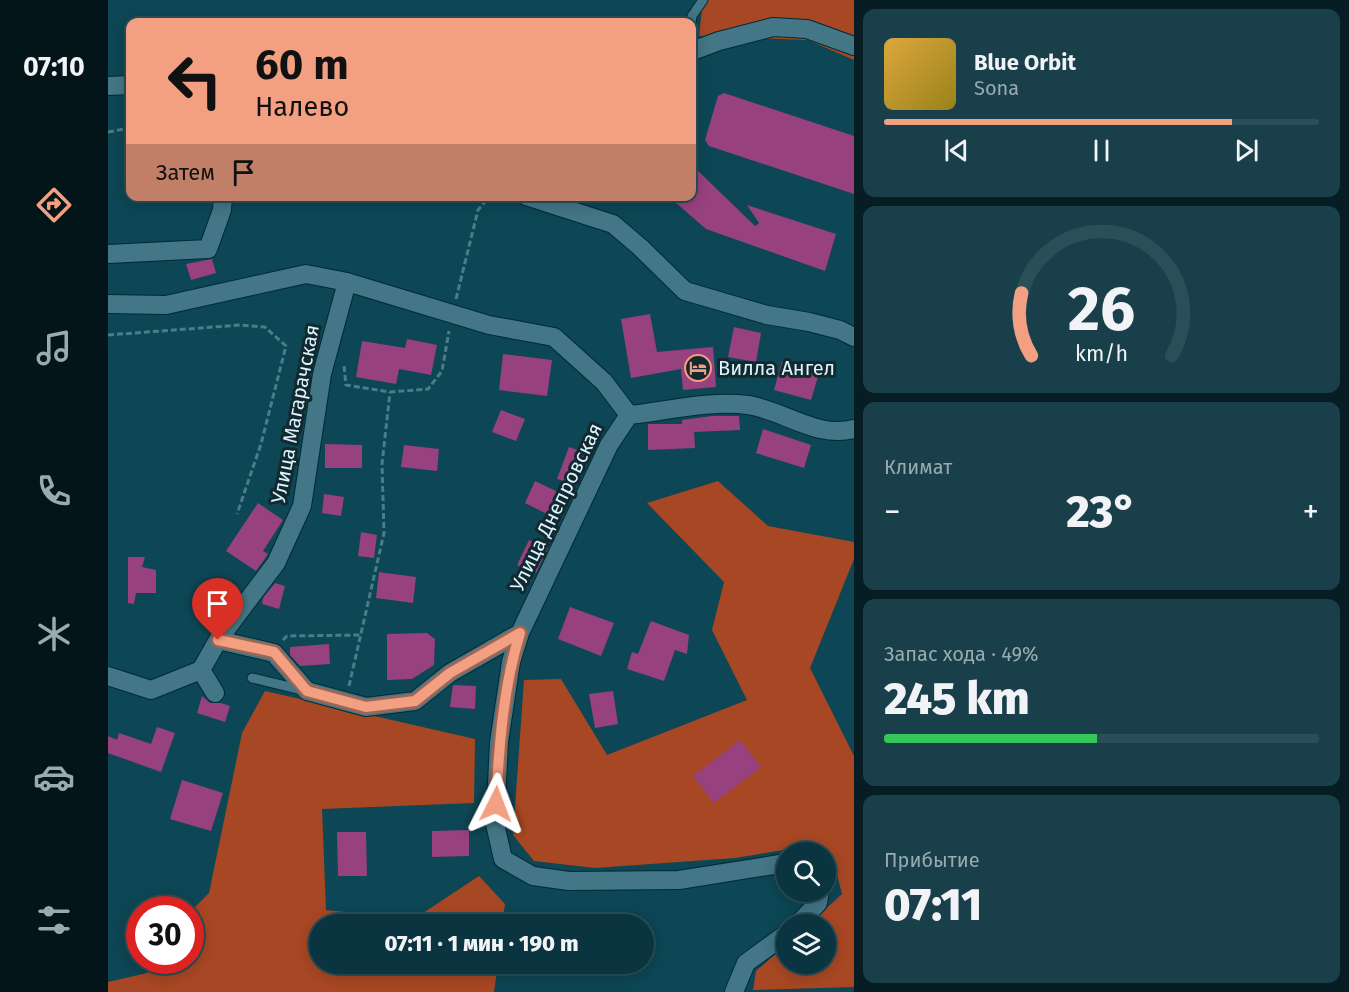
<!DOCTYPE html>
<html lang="ru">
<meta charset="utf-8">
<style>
:root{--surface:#0a343f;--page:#183f4a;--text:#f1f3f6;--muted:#99aab0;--line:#2a4f59;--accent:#f39f82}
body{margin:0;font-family:"Fira Sans",sans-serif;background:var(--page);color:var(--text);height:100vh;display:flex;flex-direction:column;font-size:22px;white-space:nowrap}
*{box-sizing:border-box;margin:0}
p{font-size:20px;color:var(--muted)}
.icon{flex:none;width:33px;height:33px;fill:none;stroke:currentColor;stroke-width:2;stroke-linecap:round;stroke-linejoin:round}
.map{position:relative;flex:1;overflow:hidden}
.details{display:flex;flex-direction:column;gap:9px;padding:9px;background:#061d23;width:495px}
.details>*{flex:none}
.top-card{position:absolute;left:18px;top:18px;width:570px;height:183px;border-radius:12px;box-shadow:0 3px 15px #0003,0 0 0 2px var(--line);background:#f39f82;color:#111;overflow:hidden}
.controls{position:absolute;left:668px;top:842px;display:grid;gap:12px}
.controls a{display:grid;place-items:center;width:60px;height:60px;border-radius:50%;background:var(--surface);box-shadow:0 3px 15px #0003,0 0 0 2px var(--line);font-size:30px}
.speed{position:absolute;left:18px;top:896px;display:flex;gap:12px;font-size:30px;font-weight:700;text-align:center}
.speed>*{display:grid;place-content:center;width:78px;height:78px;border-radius:50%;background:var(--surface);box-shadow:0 3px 15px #0003,0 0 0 2px var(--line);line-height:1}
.speed .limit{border:9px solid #d22;background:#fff;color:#111}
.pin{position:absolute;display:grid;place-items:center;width:51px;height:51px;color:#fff;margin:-62px -26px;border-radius:50% 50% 50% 0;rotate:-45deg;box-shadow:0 0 6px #0007}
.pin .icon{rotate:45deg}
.me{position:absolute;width:66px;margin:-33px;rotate:3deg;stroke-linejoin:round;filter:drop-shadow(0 0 4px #0008)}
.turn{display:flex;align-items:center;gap:21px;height:126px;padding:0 30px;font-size:27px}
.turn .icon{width:78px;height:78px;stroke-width:2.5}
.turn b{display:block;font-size:42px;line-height:51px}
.then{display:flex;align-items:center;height:57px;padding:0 30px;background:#0003;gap:12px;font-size:22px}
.big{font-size:45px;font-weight:800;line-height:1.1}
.details .tile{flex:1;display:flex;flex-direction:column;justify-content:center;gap:9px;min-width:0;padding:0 21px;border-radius:12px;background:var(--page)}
.details .dial{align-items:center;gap:0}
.dial svg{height:156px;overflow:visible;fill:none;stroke:var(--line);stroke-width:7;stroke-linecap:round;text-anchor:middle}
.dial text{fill:var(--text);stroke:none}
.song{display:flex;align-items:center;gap:18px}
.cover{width:72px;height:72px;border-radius:9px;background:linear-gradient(135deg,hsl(40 70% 55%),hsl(50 70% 35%))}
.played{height:6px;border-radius:3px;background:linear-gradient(90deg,var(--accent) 80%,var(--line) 80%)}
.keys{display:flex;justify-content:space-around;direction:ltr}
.heat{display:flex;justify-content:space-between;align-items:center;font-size:33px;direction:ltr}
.charge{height:9px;border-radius:4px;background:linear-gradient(90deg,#34c759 49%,var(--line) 0)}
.trip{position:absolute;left:201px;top:914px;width:345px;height:60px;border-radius:30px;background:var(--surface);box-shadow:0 3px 15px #0003,0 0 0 2px var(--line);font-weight:800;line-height:60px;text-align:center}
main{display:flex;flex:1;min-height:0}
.menu{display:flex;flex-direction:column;width:108px;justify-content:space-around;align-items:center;background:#041519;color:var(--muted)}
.menu .icon{width:42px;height:42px}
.menu .active{color:var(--accent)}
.menu b{font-size:27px;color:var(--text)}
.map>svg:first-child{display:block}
.green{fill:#a84723}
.building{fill:#97417f}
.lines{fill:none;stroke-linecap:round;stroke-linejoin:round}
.lane-casing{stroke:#002a35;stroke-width:11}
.street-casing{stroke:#002a35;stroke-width:20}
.secondary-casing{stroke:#002a35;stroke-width:20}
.path{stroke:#4c7c88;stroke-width:3;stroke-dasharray:6 3;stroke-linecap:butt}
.lane{stroke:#437686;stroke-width:9}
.street{stroke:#437686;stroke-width:18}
.secondary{stroke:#437686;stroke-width:18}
.route-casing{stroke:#9e6754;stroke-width:15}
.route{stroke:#f39f82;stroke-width:10}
.labels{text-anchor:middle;stroke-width:6;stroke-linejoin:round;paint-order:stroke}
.poi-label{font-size:20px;fill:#dbf5fe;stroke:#13292f;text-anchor:start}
.street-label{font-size:20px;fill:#dbf5fe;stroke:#13292f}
</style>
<main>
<nav class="menu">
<b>07:10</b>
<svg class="icon active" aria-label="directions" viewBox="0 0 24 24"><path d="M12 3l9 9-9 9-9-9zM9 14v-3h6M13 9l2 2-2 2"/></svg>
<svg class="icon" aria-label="music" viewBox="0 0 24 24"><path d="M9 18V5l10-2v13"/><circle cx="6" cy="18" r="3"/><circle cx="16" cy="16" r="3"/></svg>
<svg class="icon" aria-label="phone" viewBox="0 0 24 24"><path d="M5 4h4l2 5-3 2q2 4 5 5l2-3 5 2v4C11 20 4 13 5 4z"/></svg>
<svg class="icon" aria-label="climate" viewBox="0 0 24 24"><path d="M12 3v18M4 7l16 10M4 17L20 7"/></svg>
<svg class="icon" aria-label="car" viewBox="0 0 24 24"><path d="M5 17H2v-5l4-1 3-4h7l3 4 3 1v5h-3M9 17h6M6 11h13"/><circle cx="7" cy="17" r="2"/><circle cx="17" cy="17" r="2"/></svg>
<svg class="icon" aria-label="filters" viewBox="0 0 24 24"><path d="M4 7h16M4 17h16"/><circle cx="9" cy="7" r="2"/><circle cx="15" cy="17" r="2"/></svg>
</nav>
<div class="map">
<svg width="746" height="992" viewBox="0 0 746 992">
<rect width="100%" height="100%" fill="#0d4654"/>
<!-- green -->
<path class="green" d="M 595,0 L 746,0 L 746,60 L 700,40 L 591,36 Z
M 610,481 L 660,526 L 746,542 L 746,559 L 702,668 L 746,756 L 746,987 L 645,990 L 648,971 L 678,945 L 678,963 L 717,963 L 717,924 L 701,924 L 734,894 L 725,859 L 717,855 L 717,852 L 708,852 L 694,847 L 627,858 L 487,868 L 426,861 L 405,835 L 416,680 L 453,679 L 499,755 L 639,700 L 604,630 L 616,582 L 539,503 Z
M 157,691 L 367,739 L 366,803 L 214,809 L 218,910 L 306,919 L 371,876 L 397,904 L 394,924 L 212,924 L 212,963 L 390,963 L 386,992 L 0,992 L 0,982 L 39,973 L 48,960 L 82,960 L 83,911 L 101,893 L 134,733 Z"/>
<!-- building -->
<path class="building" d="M 616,93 L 746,136 L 746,194 L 601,146 L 597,140 L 610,96 Z
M 584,165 L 647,226 L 651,223 L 639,205 L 728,234 L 717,271 L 598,229 L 560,196 L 584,196 Z
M 104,259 L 108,273 L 83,280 L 78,264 Z
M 542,314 L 549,352 L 605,347 L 608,387 L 575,390 L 573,369 L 523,378 L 513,319 Z
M 626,327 L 653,333 L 648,362 L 620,357 Z
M 299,339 L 329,345 L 323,375 L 291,369 L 288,384 L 248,377 L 254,341 L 297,348 Z
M 395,354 L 444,360 L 439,396 L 391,390 Z
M 674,361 L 712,370 L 703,400 L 666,390 Z
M 393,410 L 417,419 L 408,441 L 384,432 Z
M 604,416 L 631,416 L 632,430 L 586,432 L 587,448 L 540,450 L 540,424 L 574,424 L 574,420 Z
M 655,429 L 703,445 L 696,468 L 648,453 Z
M 217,444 L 254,445 L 254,468 L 217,468 Z
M 296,445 L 331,449 L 329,471 L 293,467 Z
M 461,447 L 481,454 L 469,485 L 449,479 Z
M 427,481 L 450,492 L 439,514 L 417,503 Z
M 216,494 L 236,497 L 233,516 L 214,513 Z
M 150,503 L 175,520 L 155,551 L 160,554 L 158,557 L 148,571 L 118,551 Z
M 253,532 L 269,535 L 266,558 L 250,556 Z
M 421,540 L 440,548 L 428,573 L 409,565 Z
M 20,557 L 37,557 L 34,567 L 48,570 L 48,593 L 28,593 L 26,604 L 20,603 Z
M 271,572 L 308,577 L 305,603 L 268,598 Z
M 167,583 L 177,586 L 171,609 L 154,604 L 155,598 Z
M 462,607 L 506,623 L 493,656 L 450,639 Z
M 543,621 L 581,635 L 579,654 L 567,650 L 556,681 L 519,669 L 524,652 L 530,654 Z
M 319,633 L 327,639 L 326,665 L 304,679 L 279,680 L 279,634 Z
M 221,644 L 222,664 L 192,666 L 182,655 L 182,647 Z
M 345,685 L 368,686 L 367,709 L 342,707 Z
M 505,691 L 510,724 L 487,728 L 481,694 Z
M 94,696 L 102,703 L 113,703 L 122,706 L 117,722 L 89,713 Z
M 49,727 L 67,733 L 53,772 L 0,753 L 0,736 L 9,740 L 11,733 L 43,744 Z
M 632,740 L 653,767 L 606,803 L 585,776 Z
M 74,780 L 115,793 L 103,831 L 62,819 Z
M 361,830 L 361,856 L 324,857 L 324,831 Z
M 229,832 L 258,832 L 259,876 L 230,876 Z"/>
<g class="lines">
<defs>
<path id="lane" d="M 583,22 L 584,16 L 595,0
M 144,678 L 194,690"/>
<path id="street" d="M 418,196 L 505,224 L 532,247 L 577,291 L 659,315 L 701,322 L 732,330 L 746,337
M 0,254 L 100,249 L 114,210 L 115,196
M 0,304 L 58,305 L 198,274 L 239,282 L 381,325 L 446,337 L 496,382 L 521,415
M 110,640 L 168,563 L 194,506 L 214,374 L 239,282
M 0,676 L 43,690 L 93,670
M 107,693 L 93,670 L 110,640 L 166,653 L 199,691 L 258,707 L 307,701 L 342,673 L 412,633
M 678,863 L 571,880 L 461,881 L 425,876 L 395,859 L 387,824 L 391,742 L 403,662 L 412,633 L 501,445 L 521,415 C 559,411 601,400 640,405 C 675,410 709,439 746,429
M 690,924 L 710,903 L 712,891
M 626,992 L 638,963 L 678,934"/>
<path id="secondary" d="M 584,51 L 611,41 L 665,27 L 699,29 L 746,46
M 0,86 L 22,85"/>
</defs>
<!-- lane casing -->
<use href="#lane" class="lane-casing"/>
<!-- street casing -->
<use href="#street" class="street-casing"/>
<!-- secondary casing -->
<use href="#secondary" class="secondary-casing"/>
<!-- path -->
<path class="path" d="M 0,132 L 22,128
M 348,299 L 370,210 L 382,196
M 0,335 L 132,325 L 157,327 L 178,346 L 153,444 L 129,514
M 236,366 L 238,385 L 282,392 L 320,389 L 334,371 L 341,331
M 175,640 L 179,636 L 253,635
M 241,686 L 276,533 L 274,464 L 282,392"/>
<!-- lane -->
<use href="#lane" class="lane"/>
<!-- street -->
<use href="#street" class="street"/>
<!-- secondary -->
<use href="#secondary" class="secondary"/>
</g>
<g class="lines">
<defs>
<path id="route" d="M 110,640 L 166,652 L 199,691 L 258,707 L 307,701 L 342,673 L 412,633 C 395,688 391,746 388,804"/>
</defs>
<!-- route casing -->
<use href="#route" class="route-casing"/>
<!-- route -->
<use href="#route" class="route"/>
</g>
<!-- icons -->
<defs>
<symbol id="hotel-ring" viewBox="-11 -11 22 22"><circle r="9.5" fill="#13292f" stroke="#f39f82" stroke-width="1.5"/><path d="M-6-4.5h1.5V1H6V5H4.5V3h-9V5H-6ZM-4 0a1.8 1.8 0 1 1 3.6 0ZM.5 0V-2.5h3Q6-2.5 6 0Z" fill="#f39f82"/></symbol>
</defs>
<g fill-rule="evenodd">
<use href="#hotel-ring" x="575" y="353" width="30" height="30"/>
</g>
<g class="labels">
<!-- poi labels -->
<g class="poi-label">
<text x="610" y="375">Вилла Ангел</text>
</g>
<!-- street labels -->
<g class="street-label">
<text transform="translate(187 414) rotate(-79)" y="7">Улица Магарачская</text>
<text transform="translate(448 507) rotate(-64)" y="7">Улица Днепровская</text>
</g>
</g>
</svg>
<div class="controls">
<a><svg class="icon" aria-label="search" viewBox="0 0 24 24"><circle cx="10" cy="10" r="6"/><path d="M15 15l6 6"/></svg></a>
<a><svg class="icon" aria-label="layers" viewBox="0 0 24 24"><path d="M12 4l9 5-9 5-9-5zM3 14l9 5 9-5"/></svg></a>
</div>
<div class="speed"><div class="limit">30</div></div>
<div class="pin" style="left:110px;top:640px;background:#d93025"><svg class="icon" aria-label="arrive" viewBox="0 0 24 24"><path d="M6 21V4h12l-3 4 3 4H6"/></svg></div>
<svg class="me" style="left:388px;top:804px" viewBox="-20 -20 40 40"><path d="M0-17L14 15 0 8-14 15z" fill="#f39f82" stroke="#fff" stroke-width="4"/></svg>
<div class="trip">07:11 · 1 мин · 190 m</div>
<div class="top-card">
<div class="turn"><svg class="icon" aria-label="left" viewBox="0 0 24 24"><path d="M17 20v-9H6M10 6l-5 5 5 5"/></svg><div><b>60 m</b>Налево</div></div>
<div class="then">Затем<svg class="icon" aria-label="arrive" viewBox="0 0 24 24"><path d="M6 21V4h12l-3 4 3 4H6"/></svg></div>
</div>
</div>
<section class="details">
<div class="tile">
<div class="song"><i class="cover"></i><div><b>Blue Orbit</b><p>Sona</p></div></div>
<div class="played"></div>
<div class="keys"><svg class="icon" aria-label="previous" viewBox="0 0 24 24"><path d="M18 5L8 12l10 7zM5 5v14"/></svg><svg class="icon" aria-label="pause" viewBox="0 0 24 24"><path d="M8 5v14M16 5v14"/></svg><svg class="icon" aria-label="next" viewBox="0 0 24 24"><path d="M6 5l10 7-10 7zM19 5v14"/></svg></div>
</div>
<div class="tile dial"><svg viewBox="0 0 100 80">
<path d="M14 69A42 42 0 1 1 86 69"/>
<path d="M14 69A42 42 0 0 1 9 37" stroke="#f39f82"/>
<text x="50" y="56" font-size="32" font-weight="700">26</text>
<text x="50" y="72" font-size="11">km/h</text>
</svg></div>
<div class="tile"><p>Климат</p>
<div class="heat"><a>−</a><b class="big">23°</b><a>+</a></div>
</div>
<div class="tile"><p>Запас хода · 49%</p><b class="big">245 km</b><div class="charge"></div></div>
<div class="tile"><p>Прибытие</p><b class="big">07:11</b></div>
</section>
</main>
